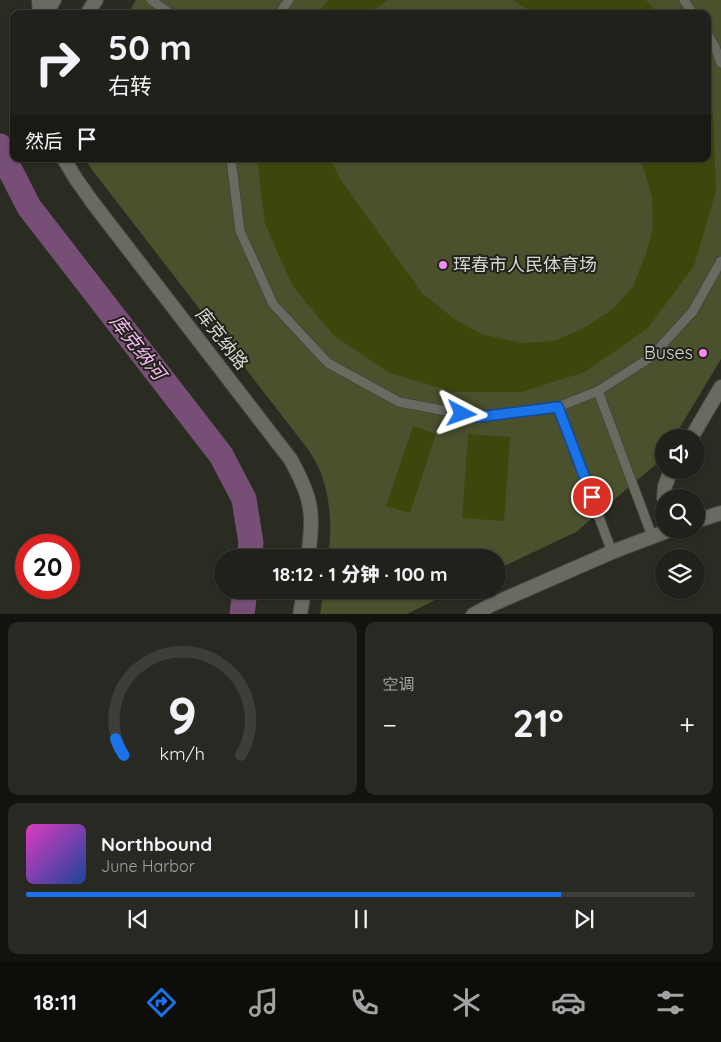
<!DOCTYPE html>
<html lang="zh">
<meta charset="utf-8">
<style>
:root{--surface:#20211a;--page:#282923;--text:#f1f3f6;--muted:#a2a3a2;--line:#3d3e39;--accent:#1a73e8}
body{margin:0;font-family:Quicksand,"Noto Sans SC",sans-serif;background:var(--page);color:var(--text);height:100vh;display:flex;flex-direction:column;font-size:19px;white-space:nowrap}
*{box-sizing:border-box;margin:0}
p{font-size:16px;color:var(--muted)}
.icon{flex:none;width:28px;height:28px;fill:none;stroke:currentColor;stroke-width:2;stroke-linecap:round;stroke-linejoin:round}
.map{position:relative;height:614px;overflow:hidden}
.drawer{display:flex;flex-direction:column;gap:8px;padding:8px;background:#12120e;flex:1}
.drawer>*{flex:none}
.top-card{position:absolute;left:10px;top:10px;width:701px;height:152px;border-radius:10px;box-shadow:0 1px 4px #0004,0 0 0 1px var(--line);background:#20211a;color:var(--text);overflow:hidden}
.controls{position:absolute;left:655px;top:429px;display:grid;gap:10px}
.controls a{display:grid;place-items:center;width:50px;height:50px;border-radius:50%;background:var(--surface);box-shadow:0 1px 4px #0004,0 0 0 1px var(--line);font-size:25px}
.speed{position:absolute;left:15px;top:534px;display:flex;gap:10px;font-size:25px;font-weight:700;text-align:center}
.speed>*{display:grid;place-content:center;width:65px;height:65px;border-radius:50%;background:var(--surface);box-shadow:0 1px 4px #0004,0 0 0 1px var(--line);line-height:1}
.speed .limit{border:8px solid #d22;background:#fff;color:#111}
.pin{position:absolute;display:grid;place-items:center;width:42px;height:42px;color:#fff;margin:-21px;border:2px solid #fff;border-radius:50%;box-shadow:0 1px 5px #0007}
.me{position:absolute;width:55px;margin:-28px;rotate:94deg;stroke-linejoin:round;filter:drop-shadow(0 0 4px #0008)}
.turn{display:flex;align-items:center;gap:18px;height:105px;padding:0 15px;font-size:22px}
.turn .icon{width:65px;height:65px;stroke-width:2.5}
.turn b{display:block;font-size:35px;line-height:42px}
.then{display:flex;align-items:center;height:48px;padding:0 15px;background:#0003;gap:10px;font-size:19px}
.big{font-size:38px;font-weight:800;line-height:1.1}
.drawer .widget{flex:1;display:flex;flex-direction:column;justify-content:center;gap:8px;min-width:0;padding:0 18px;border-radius:10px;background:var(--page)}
.drawer .dial{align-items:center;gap:0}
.dial svg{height:130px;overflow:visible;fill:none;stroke:var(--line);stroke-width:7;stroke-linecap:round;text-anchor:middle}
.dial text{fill:var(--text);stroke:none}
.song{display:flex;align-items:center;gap:15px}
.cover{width:60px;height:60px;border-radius:8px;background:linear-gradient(135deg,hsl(310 70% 55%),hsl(220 70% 35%))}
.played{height:5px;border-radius:2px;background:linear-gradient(90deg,var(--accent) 80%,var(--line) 80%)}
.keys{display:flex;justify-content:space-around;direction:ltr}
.heat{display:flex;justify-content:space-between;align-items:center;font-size:28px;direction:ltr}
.drawer .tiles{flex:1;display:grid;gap:8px;grid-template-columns:1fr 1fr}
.widget:last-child{grid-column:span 2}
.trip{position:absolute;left:214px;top:549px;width:292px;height:50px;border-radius:25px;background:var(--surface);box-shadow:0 1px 4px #0004,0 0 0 1px var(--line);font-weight:800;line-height:50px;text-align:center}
.tabs{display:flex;height:80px;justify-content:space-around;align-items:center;background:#0d0d0a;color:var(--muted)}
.tabs .icon{width:35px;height:35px}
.tabs .current{color:var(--accent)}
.tabs b{font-size:22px;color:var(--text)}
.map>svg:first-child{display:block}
.green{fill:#4b512d}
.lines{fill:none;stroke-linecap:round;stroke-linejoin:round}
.river{stroke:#774f76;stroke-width:25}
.building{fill:#3f460b}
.service-casing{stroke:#45473f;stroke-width:11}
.minor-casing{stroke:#45473f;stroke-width:16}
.tertiary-casing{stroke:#45473f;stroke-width:16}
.service{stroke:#696b60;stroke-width:9}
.minor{stroke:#696b60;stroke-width:14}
.tertiary{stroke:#696b60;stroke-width:14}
.route-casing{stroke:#114b97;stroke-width:12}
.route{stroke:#1a73e8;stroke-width:9}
.poi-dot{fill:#f389f1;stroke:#202219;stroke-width:2}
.labels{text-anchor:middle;stroke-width:4;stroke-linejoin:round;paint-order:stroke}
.poi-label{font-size:18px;fill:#d6d7d1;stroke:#202219;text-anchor:start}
.street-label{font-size:18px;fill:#d6d7d1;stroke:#202219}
.water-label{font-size:19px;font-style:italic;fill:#fbbaf8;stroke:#202219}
</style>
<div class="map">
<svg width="721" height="615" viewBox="0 0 721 615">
<rect width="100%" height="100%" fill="#2a2c22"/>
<!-- green -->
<path class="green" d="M 136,0 L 721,0 L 721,359 L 674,437 L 664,438 L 664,455 L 661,460 L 576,532 L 498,569 L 498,558 L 328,557 C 332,530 331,503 322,476 C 320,468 314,460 310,452 L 93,171 L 85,159 L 708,159 L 708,14 L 128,14 Z
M 324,590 L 455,590 L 407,614 L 320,614 Z"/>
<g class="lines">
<!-- river -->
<path class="river" d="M 0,146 L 5,160 L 29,207 L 221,455 L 244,499 L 251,543 L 249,558
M 242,615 L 245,590"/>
</g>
<!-- building -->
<path class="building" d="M 329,0 L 388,0 L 368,14 L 317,14 Z
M 513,0 L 646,0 L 658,14 L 532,14 L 527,9 Z
M 708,101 L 713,114 L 716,191 L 694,266 L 648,328 L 585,372 L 521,392 L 454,392 L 390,373 L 334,336 L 292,285 L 265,224 L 257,159 L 330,159 L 341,180 L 422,293 L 453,318 L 481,334 L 521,343 L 554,341 L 586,327 L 613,309 L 633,286 L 646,254 L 653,228 L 652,198 L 644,169 L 639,159 L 708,159 Z
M 413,426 L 436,434 L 410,513 L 386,506 Z
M 468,434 L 510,437 L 504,521 L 462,518 Z"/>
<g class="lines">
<defs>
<path id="service" d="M 151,0 L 171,14
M 684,0 L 693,14
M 279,14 L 289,0
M 708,35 L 715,47 L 721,63
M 231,159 L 240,231 L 273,304 L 328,363 L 399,402 L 478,417 L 558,407 L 598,391 L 651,357 L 693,311 L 721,261
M 598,391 L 652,536
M 558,407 L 612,552"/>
<path id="minor" d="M 39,0 L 40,14
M 64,159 L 76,179 L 93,203 L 291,460 C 298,474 306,487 309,503 C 313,519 310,541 308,558
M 691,438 L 721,387
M 664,498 L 665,486 L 671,470
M 300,615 L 304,590"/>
<path id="tertiary" d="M 45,14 L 54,0
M 87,14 L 96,0
M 696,521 L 721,513
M 473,615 L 491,605 L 612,552 L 670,530"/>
</defs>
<!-- service casing -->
<use href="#service" class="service-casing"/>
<!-- minor casing -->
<use href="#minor" class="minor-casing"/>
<!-- tertiary casing -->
<use href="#tertiary" class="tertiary-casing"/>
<!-- service -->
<use href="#service" class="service"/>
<!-- minor -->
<use href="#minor" class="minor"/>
<!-- tertiary -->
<use href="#tertiary" class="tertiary"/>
</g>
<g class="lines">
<defs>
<path id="route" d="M 462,414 L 478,417 L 558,407 L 592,497"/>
</defs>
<!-- route casing -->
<use href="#route" class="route-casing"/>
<!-- route -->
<use href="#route" class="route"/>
</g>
<!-- markers -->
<g class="poi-dot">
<circle cx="443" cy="265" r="5"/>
<circle cx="703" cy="353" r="5"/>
</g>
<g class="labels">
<!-- poi labels -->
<g class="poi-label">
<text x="453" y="271">珲春市人民体育场</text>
<text x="693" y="359" text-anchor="end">Buses</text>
</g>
<!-- street labels -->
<g class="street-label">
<text transform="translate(222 339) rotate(52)" y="6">库克纳路</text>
</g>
<!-- water labels -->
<g class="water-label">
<text transform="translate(138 347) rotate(52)" y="7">库克纳河</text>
</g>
</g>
</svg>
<div class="controls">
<a><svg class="icon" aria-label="sound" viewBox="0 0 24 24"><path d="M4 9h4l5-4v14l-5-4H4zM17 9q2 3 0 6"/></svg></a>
<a><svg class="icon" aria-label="search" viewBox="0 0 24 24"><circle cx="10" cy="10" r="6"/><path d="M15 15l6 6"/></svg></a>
<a><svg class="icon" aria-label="layers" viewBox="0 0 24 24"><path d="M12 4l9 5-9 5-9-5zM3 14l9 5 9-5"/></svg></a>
</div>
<div class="speed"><div class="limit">20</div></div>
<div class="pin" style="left:592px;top:497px;background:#d93025"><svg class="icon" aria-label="arrive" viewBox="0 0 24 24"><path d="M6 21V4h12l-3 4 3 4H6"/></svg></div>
<svg class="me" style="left:462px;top:414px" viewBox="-20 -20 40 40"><path d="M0-17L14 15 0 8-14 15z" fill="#1a73e8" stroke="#fff" stroke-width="4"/></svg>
<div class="trip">18:12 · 1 分钟 · 100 m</div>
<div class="top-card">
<div class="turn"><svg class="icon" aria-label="right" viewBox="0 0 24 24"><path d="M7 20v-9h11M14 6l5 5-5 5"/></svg><div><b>50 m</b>右转</div></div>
<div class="then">然后<svg class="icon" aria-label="arrive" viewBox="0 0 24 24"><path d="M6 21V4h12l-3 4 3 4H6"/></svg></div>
</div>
</div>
<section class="drawer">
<div class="tiles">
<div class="widget dial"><svg viewBox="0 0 100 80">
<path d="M14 69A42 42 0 1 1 86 69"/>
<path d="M14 69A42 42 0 0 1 9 59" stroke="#1a73e8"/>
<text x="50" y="56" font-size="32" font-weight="700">9</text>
<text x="50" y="72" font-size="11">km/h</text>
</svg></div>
<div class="widget"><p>空调</p>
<div class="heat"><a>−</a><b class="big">21°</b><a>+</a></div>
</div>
<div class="widget">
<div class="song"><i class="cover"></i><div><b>Northbound</b><p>June Harbor</p></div></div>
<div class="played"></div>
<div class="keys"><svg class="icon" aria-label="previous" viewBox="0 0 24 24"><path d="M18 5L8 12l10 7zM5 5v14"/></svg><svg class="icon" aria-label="pause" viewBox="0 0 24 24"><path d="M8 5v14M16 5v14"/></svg><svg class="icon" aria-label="next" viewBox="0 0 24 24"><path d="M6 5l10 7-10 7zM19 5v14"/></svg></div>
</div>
</div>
</section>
<nav class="tabs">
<b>18:11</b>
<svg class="icon current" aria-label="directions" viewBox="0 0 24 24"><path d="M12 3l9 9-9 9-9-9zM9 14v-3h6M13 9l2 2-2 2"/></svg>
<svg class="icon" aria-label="music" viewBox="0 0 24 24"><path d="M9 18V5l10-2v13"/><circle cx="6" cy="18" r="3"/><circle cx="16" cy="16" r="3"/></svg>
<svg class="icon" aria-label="phone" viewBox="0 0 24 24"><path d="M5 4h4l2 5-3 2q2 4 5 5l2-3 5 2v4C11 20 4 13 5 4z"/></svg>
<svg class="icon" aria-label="climate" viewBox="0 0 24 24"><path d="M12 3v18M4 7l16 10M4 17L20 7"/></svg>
<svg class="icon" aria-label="car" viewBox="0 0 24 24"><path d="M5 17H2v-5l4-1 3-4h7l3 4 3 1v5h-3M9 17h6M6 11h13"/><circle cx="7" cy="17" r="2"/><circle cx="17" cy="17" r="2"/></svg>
<svg class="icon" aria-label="filters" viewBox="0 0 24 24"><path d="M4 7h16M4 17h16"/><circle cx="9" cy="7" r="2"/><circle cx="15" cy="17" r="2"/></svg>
</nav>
